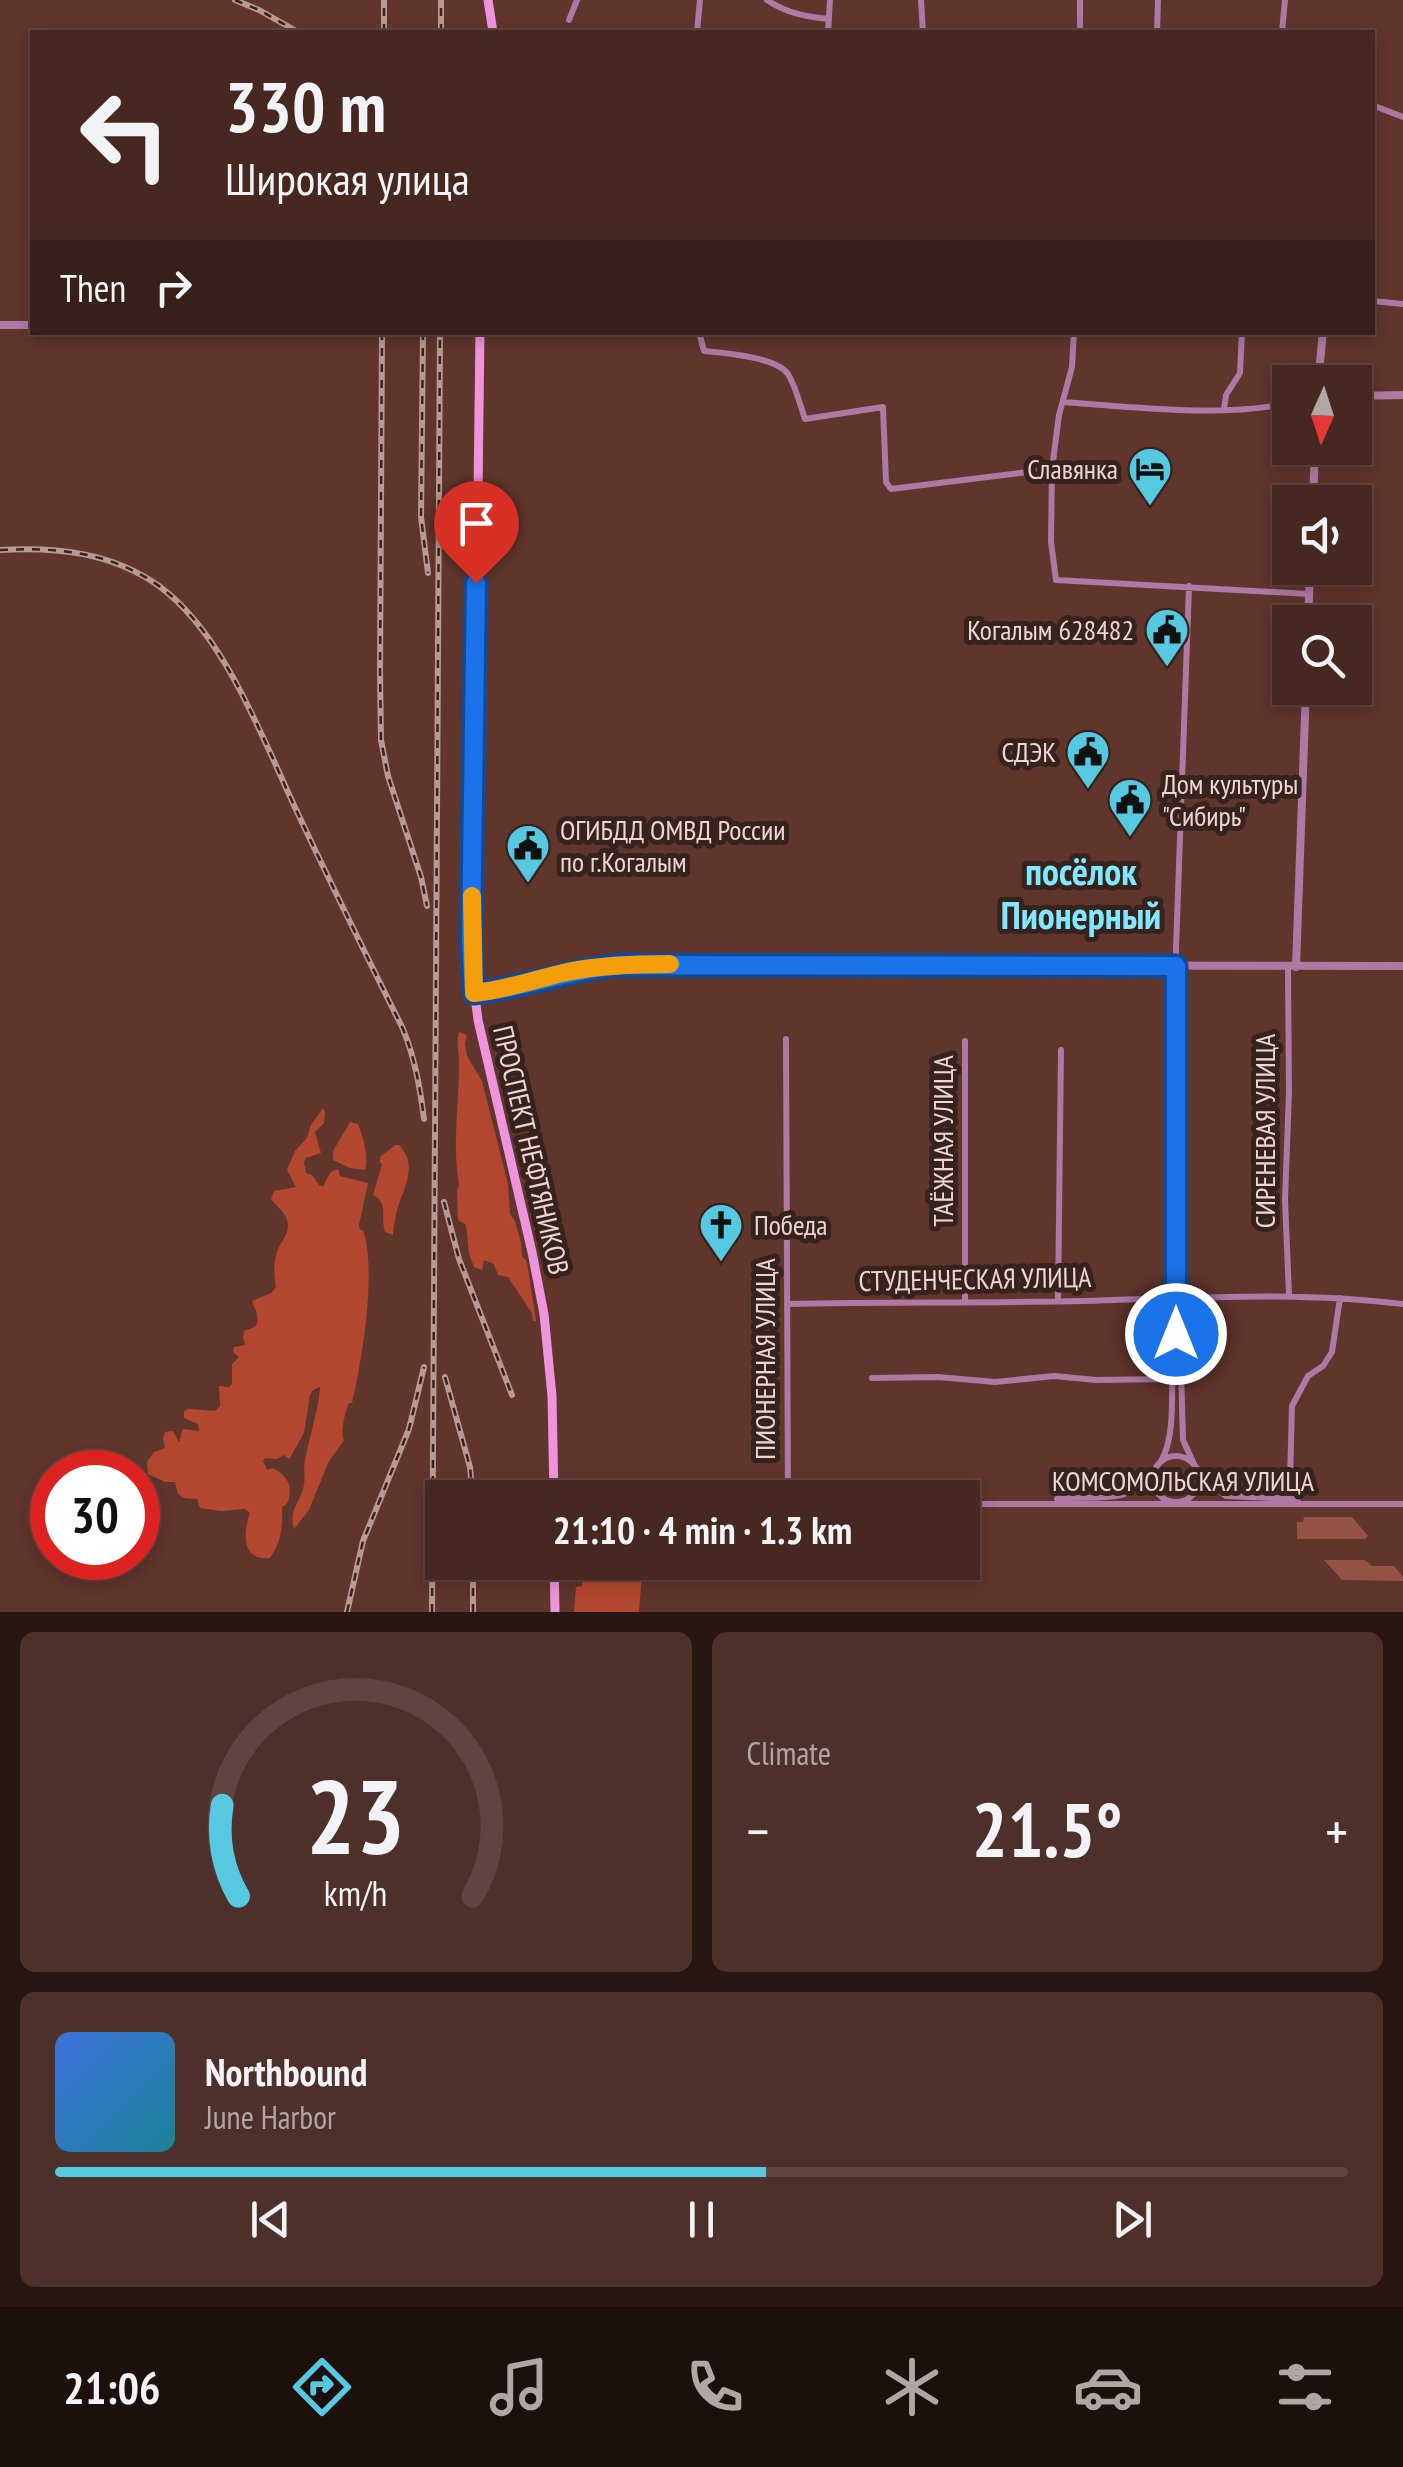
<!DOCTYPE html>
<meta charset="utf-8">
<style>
:root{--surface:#472821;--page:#4e302a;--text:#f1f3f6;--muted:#b0a6a5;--line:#5f443f;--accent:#56c9e1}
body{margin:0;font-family:"PT Sans Narrow",sans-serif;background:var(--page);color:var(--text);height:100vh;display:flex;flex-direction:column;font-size:38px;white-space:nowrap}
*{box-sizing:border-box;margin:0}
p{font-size:32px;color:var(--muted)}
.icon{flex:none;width:55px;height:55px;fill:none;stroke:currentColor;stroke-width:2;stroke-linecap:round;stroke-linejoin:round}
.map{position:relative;height:1612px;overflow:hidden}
.drawer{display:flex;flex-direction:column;gap:20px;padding:20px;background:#271612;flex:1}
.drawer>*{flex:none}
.top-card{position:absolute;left:30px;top:30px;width:1345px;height:305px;border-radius:0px;box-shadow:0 5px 15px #0003,0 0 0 2px var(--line);background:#472821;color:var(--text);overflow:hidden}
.needle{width:65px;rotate:183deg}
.tools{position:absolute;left:1272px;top:365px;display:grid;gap:20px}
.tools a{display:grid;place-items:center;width:100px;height:100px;border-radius:0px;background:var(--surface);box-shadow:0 5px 15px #0003,0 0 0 2px var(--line);font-size:50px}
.speed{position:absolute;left:30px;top:1450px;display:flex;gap:20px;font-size:50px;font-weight:700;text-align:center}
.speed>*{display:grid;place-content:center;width:130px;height:130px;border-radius:50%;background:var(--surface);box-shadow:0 5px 15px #0003,0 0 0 2px var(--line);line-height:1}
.speed .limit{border:15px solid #d22;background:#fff;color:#111}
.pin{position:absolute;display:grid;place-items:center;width:85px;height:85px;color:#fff;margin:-102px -42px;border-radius:50% 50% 50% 0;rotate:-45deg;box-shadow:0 0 10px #0007}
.pin .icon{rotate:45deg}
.me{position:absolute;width:110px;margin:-55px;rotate:0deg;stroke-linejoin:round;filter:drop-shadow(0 0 8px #0008)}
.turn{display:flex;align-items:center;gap:35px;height:210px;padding:0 30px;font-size:45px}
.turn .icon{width:130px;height:130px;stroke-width:2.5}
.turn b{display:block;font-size:70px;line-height:85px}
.then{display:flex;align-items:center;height:95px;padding:0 30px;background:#0003;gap:20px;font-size:38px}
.big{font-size:75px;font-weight:600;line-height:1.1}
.drawer .tile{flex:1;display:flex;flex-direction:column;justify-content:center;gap:15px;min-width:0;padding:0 35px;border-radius:15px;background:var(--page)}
.drawer .dial{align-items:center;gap:0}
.dial svg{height:260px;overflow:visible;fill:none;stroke:var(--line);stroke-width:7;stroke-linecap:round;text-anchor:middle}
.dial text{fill:var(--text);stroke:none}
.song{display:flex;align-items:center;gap:30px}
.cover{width:120px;height:120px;border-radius:15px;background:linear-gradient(135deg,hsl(220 70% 55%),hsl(190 70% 35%))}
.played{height:10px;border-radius:5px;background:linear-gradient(90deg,var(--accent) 55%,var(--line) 55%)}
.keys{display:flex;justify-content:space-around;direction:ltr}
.heat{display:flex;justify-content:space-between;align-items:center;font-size:55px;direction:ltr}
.drawer .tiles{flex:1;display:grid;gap:20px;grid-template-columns:1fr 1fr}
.tile:last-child{grid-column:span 2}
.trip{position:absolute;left:425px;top:1480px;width:555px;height:100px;border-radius:0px;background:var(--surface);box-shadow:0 5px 15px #0003,0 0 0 2px var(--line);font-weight:600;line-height:100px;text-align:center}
.tab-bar{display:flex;height:160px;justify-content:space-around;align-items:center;background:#1c100d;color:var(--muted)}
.tab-bar .icon{width:70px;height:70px}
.tab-bar .on{color:var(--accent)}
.tab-bar b{font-size:45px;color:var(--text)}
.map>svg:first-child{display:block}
.green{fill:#945345}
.forest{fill:#b34730}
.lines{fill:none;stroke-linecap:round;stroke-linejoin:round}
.minor{stroke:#b078a5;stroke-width:6}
.tertiary{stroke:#b078a5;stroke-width:8}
.secondary{stroke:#ed94dd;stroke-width:9}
.rail-casing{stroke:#b99992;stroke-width:6}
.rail{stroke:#36231e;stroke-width:2.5;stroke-dasharray:8;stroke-linecap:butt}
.route-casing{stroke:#114b97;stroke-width:25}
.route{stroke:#1a73e8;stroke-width:18}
.slow{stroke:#f59e0b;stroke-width:18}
.labels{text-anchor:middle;stroke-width:10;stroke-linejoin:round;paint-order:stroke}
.poi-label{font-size:28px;fill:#f0d5cf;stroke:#36231e;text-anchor:end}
.street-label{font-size:28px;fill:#f0d5cf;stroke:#36231e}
.district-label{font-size:38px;font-weight:bold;fill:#82e8fe;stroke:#36231e}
</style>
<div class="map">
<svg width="1403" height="1612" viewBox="0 0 1403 1612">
<rect width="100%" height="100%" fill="#5f352c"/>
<!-- green -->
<path class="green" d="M 1304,1517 L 1352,1517 L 1368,1536 L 1365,1539 L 1297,1539 L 1297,1522 L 1303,1522 Z
M 1324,1560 L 1365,1560 L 1372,1566 L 1394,1566 L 1403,1577 L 1403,1581 L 1342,1580 Z"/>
<!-- forest -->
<path class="forest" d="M 459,1032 L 467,1035 L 465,1044 L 467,1056 L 482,1081 L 508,1184 L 510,1214 L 515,1221 L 521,1243 L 522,1256 L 527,1262 L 536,1321 L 533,1321 L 532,1313 L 508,1277 L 498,1275 L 494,1264 L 484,1260 L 482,1270 L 474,1267 L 469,1253 L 466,1225 L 458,1220 L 457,1191 L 459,1185 C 452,1144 459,1105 459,1064 C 459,1053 456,1042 459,1032 Z
M 323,1108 L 325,1112 L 324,1123 L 315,1132 L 321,1153 L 306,1158 L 304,1162 L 306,1173 L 312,1175 L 320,1186 L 324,1186 C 327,1178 329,1170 338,1169 L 340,1176 L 368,1183 L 359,1225 L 360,1230 L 363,1230 C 377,1269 362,1362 352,1403 L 349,1403 C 345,1412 340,1432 344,1440 L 328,1463 L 309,1510 L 294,1529 C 288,1508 302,1501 304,1484 C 305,1479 304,1473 304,1468 C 307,1441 318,1415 320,1387 L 313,1390 L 310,1395 L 304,1433 L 291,1456 L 289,1459 L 284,1455 L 277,1459 L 265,1458 L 263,1461 L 267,1470 L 273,1468 C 288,1476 294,1487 287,1504 L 282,1507 C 283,1527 281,1542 270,1558 C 241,1561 243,1533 250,1513 L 245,1509 L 221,1511 L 200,1508 L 197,1499 L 184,1498 L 178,1494 L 175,1482 L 165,1482 L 148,1474 L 147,1462 L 154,1452 L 165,1448 L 163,1438 L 165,1432 L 173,1431 L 179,1442 L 183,1429 L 199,1431 L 198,1424 L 184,1418 L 184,1411 L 189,1409 L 215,1411 L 220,1406 L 219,1386 L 229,1387 L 232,1384 L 232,1364 L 239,1357 L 233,1352 L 234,1347 L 245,1345 L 243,1338 L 244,1331 L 255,1327 C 261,1317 255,1310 252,1301 L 271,1293 L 276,1287 C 274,1275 273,1264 277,1252 C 281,1240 291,1234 287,1220 C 285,1212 276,1206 271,1199 L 274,1191 L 296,1187 L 287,1170 L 295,1151 L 307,1138 L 311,1125 Z
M 350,1122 L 358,1124 C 363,1138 369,1155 365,1170 L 350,1168 L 333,1160 L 333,1151 Z
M 395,1145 L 399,1145 C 416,1162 407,1182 400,1201 C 396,1211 394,1224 393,1235 L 385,1232 C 380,1216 389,1203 373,1195 L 382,1164 L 380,1163 L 380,1157 Z
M 591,1563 L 643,1563 L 639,1612 L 574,1612 L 576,1587 L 582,1586 L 583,1571 L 592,1566 Z"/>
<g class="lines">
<!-- minor -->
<path class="minor" d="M 767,0 C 786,13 807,17 829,19
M 921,0 L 923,32
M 1080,0 L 1080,32
M 569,20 L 577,0
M 697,32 L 700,0
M 828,32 L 830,0
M 1157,32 L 1158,0
M 1282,32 L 1285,0
M 1372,105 L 1403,117
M 1372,301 L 1403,304
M 699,332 L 704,351 C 725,353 776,357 788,374 C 796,387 800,405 805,419 L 883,407 L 886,482 L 891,489 L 1052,469
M 1074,332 L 1072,367 L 1059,415 L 1052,469 L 1051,542 L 1056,580 L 1309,594
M 1063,402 C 1132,407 1223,418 1290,403
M 1224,409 L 1226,395 L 1240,373 L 1242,332
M 1189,586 L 1176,949 L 1176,1334 L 1181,1369 L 1183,1440 L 1194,1464
M 1288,967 L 1289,1092 L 1285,1200 L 1289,1295
M 786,1039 L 788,1498
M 965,1301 L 965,1041
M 1058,1301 L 1061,1050
M 787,1304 C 896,1301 1005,1304 1114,1300 C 1211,1297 1306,1292 1403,1304
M 872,1378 L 938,1377 L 995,1382 L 1054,1376 L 1096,1380 L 1171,1379
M1153 1479a23 23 0 1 1 46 0a23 23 0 1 1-46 0Z
M 1161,1461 C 1178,1433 1169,1379 1174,1346
M 1196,1467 L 1210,1485 L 1226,1496 L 1298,1499
M 1290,1479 L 1292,1406 L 1308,1376 L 1323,1366 L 1332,1352 L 1340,1298
M 1057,1499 C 1094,1494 1125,1507 1152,1475
M 962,1504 L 1403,1504"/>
<!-- tertiary -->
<path class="tertiary" d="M 0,325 L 32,325
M 1318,382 L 1323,332
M 1355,396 L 1403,395
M 1313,502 L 1315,448
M 1308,622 L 1310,568
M 1296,967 L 1306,688
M 474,993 C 525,988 572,968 624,965 L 1403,966"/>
<!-- secondary -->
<path class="secondary" d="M 488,0 L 493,32
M 480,332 L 472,973 L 478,1020 L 532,1252 L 544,1314 L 552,1396 L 554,1498
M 554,1562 L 555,1612"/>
<defs>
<path id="rail" d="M 235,0 L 259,10 L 298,32
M 384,32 L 384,0
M 441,32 L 441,0
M 382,332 L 380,672 L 381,740 L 388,776 L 421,877 L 427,906
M 423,332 L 421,517 L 428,573
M 0,550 C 57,547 111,552 159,586 C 226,635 264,743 300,818 C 333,888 368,959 403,1029 C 415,1059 420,1087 424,1119
M 444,1202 L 459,1259 L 512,1395
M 445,1377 L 470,1467 L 473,1498
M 347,1612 L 363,1541 L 409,1429 L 424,1367
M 432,1612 L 440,332
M 473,1612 L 473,1562"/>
</defs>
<!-- rail casing -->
<use href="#rail" class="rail-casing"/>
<!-- rail -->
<use href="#rail" class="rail"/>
</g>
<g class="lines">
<defs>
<path id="route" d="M 476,583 L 471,941 L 474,993 C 525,988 572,968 624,965 L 1176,966 L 1176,1334"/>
</defs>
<!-- route casing -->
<use href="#route" class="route-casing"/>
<!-- route -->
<use href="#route" class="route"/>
<!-- slow -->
<path class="slow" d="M 472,896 L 474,993 C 506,990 536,979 567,972 C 601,965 636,964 670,964"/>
</g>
<!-- icons -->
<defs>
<symbol id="hotel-pin" viewBox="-11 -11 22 30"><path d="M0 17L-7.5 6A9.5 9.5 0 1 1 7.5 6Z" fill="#56c9e1" stroke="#36231e"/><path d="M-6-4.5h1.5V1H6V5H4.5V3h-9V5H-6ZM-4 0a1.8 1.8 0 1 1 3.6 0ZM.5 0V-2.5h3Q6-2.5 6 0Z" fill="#111"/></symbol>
<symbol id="civic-pin" viewBox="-11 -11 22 30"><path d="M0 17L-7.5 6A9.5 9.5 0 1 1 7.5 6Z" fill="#56c9e1" stroke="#36231e"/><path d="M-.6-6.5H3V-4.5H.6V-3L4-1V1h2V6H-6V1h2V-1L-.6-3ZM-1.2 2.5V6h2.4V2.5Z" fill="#111"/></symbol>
<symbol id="church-pin" viewBox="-11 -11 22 30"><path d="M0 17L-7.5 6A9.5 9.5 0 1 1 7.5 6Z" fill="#56c9e1" stroke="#36231e"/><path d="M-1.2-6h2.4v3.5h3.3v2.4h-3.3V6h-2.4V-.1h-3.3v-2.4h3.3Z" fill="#111"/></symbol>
</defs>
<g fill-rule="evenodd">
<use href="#hotel-pin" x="1125" y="444" width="50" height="68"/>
<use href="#civic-pin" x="1142" y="605" width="50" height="68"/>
<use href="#civic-pin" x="1063" y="727" width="50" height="68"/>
<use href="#civic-pin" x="1105" y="775" width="50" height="68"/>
<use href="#civic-pin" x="503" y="821" width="50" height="68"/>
<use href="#church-pin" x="696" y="1200" width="50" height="68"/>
</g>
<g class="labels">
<!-- poi labels -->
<g class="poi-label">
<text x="1118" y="479">Славянка</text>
<text x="1134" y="640">Когалым 628482</text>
<text x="1056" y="762">СДЭК</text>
<text x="1162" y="794" text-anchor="start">Дом культуры<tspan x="1162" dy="32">"Сибирь"</tspan></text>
<text x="560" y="840" text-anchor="start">ОГИБДД ОМВД России<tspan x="560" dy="32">по г.Когалым</tspan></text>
<text x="754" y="1235" text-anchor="start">Победа</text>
</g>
<!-- street labels -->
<g class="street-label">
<text transform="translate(1265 1131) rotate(-90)" y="10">СИРЕНЕВАЯ УЛИЦА</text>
<text transform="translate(943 1141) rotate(-90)" y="10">ТАЁЖНАЯ УЛИЦА</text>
<text transform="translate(531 1150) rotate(77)" y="10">ПРОСПЕКТ НЕФТЯНИКОВ</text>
<text transform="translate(975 1279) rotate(-1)" y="10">СТУДЕНЧЕСКАЯ УЛИЦА</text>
<text transform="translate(765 1359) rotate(-90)" y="10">ПИОНЕРНАЯ УЛИЦА</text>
<text x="1183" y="1491">КОМСОМОЛЬСКАЯ УЛИЦА</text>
</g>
<!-- district labels -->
<g class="district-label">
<text x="1081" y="885">посёлок<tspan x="1081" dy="44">Пионерный</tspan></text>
</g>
</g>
</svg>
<div class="tools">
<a><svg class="needle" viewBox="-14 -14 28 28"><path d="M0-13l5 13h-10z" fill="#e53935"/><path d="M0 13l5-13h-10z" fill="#b0a6a5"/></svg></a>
<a><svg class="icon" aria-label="sound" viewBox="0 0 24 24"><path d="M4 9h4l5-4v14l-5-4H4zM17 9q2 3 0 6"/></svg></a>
<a><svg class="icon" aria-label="search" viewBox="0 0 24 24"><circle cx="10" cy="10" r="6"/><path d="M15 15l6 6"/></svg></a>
</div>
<div class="speed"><div class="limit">30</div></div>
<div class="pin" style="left:476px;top:583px;background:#d93025"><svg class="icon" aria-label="arrive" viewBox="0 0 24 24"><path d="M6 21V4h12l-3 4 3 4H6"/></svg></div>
<svg class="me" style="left:1176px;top:1334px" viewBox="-20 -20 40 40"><circle r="17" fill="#1a73e8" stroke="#fff" stroke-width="3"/><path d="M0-11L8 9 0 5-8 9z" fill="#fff"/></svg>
<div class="trip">21:10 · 4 min · 1.3 km</div>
<div class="top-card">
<div class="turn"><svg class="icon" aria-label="left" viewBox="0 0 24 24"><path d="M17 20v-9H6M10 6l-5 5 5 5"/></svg><div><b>330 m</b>Широкая улица</div></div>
<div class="then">Then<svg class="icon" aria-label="right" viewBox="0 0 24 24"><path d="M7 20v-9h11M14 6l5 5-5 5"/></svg></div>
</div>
</div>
<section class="drawer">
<div class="tiles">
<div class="tile dial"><svg viewBox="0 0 100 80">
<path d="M14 69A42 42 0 1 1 86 69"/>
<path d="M14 69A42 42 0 0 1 9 41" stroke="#56c9e1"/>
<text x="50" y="56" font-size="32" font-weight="700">23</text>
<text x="50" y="72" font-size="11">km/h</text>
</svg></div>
<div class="tile"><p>Climate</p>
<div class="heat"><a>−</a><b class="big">21.5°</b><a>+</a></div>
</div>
<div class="tile">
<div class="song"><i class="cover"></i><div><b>Northbound</b><p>June Harbor</p></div></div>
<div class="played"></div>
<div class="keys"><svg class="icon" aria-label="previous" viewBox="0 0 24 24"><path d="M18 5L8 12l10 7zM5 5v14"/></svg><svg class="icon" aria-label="pause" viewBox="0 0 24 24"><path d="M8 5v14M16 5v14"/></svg><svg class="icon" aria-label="next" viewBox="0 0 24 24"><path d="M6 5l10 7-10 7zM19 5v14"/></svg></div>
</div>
</div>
</section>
<nav class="tab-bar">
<b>21:06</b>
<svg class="icon on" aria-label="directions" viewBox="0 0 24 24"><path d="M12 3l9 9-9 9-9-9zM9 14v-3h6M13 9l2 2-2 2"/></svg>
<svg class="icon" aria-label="music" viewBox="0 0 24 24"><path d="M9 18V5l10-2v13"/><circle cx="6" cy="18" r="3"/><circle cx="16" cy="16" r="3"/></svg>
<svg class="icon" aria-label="phone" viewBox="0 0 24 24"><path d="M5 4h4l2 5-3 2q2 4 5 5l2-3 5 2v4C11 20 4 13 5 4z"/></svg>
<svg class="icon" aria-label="climate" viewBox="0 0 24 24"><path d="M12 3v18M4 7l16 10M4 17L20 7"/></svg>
<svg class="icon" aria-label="car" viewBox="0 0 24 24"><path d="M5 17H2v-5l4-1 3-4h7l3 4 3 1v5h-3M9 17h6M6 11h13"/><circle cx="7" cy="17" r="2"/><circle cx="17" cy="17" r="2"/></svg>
<svg class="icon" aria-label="filters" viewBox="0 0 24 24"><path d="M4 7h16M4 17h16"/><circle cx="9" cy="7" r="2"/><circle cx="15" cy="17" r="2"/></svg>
</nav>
